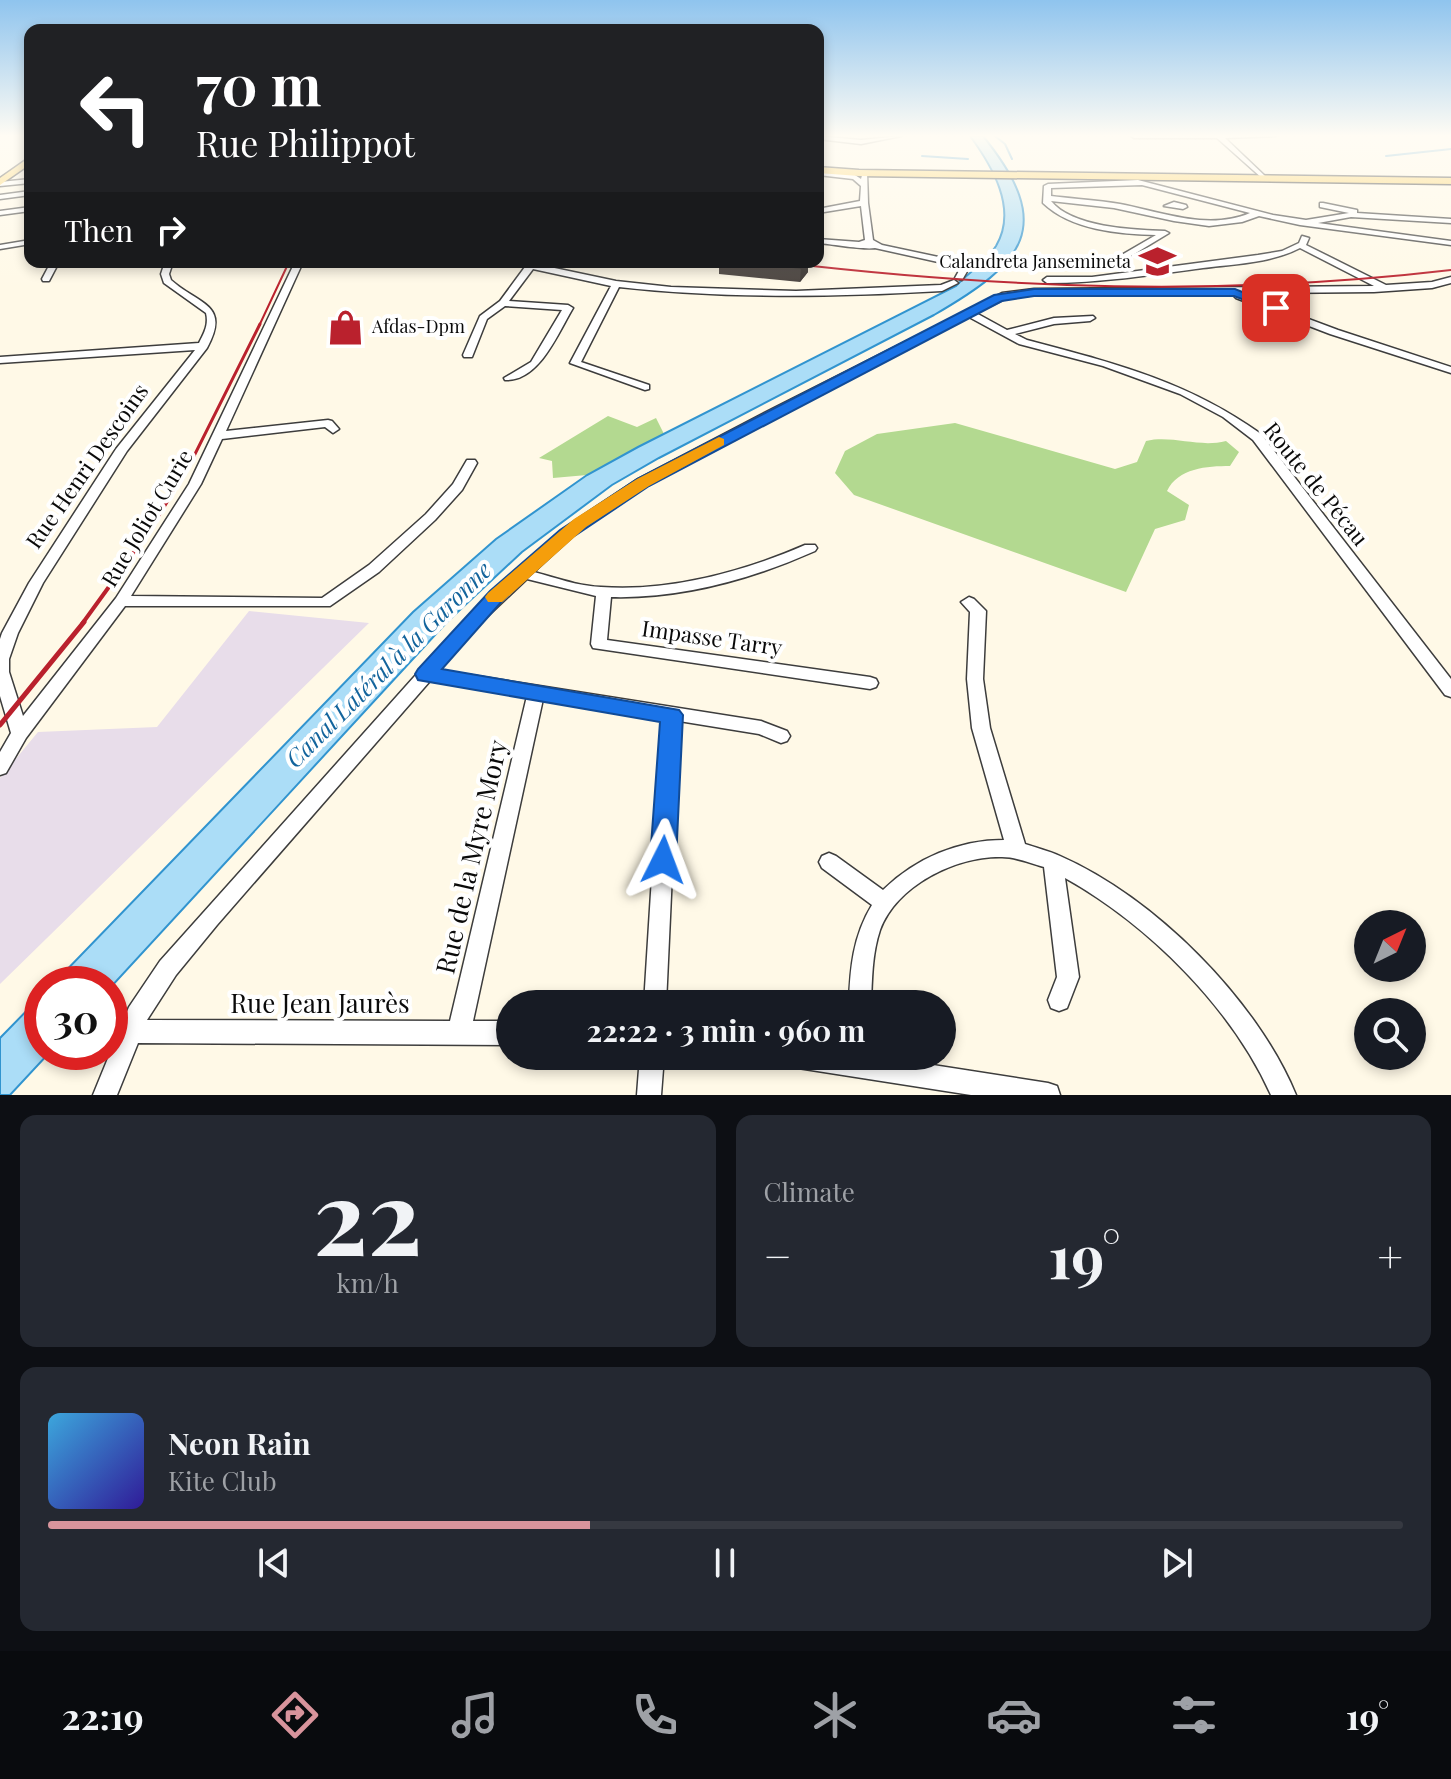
<!DOCTYPE html>
<meta charset="utf-8">
<style>
:root{--surface:#171b24;--page:#242831;--text:#f1f3f6;--muted:#9ea1a6;--line:#363941;--accent:#d8949c}
body{margin:0;font-family:"Playfair Display",serif;background:var(--page);color:var(--text);height:100vh;display:flex;flex-direction:column;font-size:30px;white-space:nowrap}
*{box-sizing:border-box;margin:0}
p{font-size:26px;color:var(--muted)}
.icon{flex:none;width:44px;height:44px;fill:none;stroke:currentColor;stroke-width:2;stroke-linecap:round;stroke-linejoin:round}
.map{position:relative;height:1095px;overflow:hidden}
.sheet{display:flex;flex-direction:column;gap:20px;padding:20px;background:#0d0f14;flex:1}
.sheet>*{flex:none}
.hud{position:absolute;left:24px;top:24px;width:800px;height:244px;border-radius:16px;box-shadow:0 4px 12px #0003;background:#202124;color:#fff;overflow:hidden}
.needle{width:52px;rotate:43deg}
.tools{position:absolute;left:1354px;top:910px;display:grid;gap:16px}
.tools a{display:grid;place-items:center;width:72px;height:72px;border-radius:50%;background:var(--surface);box-shadow:0 4px 12px #0003;font-size:40px}
.speed{position:absolute;left:24px;top:966px;display:flex;gap:16px;font-size:40px;font-weight:700;text-align:center}
.speed>*{display:grid;place-content:center;width:104px;height:104px;border-radius:50%;background:var(--surface);box-shadow:0 4px 12px #0003;line-height:1}
.speed .limit{border:12px solid #d22;background:#fff;color:#111}
.pin{position:absolute;display:grid;place-items:center;width:68px;height:68px;color:#fff;margin:-34px;border-radius:16px;box-shadow:0 4px 12px #0006}
.me{position:absolute;width:88px;margin:-44px;rotate:3deg;stroke-linejoin:round;filter:drop-shadow(0 0 6px #0008)}
.turn{display:flex;align-items:center;gap:28px;height:168px;padding:0 40px;font-size:36px}
.turn .icon{width:104px;height:104px;stroke-width:2.5}
.turn b{display:block;font-size:56px;line-height:68px}
.then{display:flex;align-items:center;height:76px;padding:0 40px;background:#0003;gap:16px;font-size:30px}
.big{font-size:60px;font-weight:700;line-height:1.1}
.sheet .tile{flex:1;display:flex;flex-direction:column;justify-content:center;gap:12px;min-width:0;padding:0 28px;border-radius:16px;background:var(--page)}
.sheet .dial{align-items:center;gap:0}
.dial b{font-size:104px;line-height:1}
.song{display:flex;align-items:center;gap:24px}
.cover{width:96px;height:96px;border-radius:12px;background:linear-gradient(135deg,hsl(200 70% 55%),hsl(250 70% 35%))}
.played{height:8px;border-radius:4px;background:linear-gradient(90deg,var(--accent) 40%,var(--line) 40%)}
.keys{display:flex;justify-content:space-around;direction:ltr}
.heat{display:flex;justify-content:space-between;align-items:center;font-size:44px;direction:ltr}
.sheet .tiles{flex:1;display:grid;gap:20px;grid-template-columns:1fr 1fr}
.tile:last-child{grid-column:span 2}
.trip{position:absolute;left:496px;top:990px;width:460px;height:80px;border-radius:40px;background:var(--surface);box-shadow:0 4px 12px #0003;font-weight:700;line-height:80px;text-align:center}
.menu{display:flex;height:128px;justify-content:space-around;align-items:center;background:#090b0e;color:var(--muted)}
.menu .icon{width:56px;height:56px}
.menu .on{color:var(--accent)}
.menu b{font-size:36px;color:var(--text)}
.map>svg:first-child{display:block}
.industrial{fill:#e8ddea}
.forest{fill:#b3d990}
.water{fill:#abddf7;stroke:#3194cf;stroke-width:2}
.lines{fill:none;stroke-linecap:round;stroke-linejoin:round}
.stream{stroke:#3194cf;stroke-width:2}
.minor-casing{stroke:#3d3d3d;stroke-width:3}
.major-casing{stroke:#1b1b1b;stroke-width:3}
.minor{fill:#fff;fill-rule:evenodd}
.major{fill:#fbcf5b;fill-rule:evenodd}
.rail-far3{stroke:#ba212d;stroke-width:2}
.rail-far2{stroke:#ba212d;stroke-width:3}
.rail-far1{stroke:#ba212d;stroke-width:4}
.rail{stroke:#ba212d;stroke-width:5}
.wall{fill:#47403c}
.shaded-wall{fill:#393431}
.building{fill:#524b46;stroke:#393431;stroke-width:2}
.route{fill:#1a73e8;stroke:#114b97;stroke-width:2}
.slow{fill:#f59e0b}
.labels{text-anchor:middle;stroke-width:8;stroke-linejoin:round;paint-order:stroke}
.far-poi-label{font-size:18px;fill:#0a0a0a;stroke:#fff;text-anchor:end}
.street-label{font-size:22px;fill:#0a0a0a;stroke:#fff}
.water-label{font-size:24px;font-style:italic;fill:#13649c;stroke:#fff}
.near-street-label{font-size:26px;fill:#0a0a0a;stroke:#fff}
</style>
<div class="map">
<svg width="1451" height="1095" viewBox="0 0 1451 1095">
<rect width="100%" height="100%" fill="#fff9e7"/>
<!-- industrial -->
<path class="industrial" d="M 249,611 L 369,623 L 0,984 L 0,778 L 38,732 L 157,727 Z"/>
<!-- forest -->
<path class="forest" d="M 608,416 L 637,427 L 656,418 L 664,434 L 587,475 L 553,478 L 552,461 L 539,458 Z
M 955,423 L 1115,469 L 1137,462 L 1146,441 C 1173,435 1199,448 1226,441 L 1239,452 L 1230,466 C 1207,466 1178,468 1167,491 L 1189,505 L 1185,520 L 1155,529 L 1126,592 L 854,495 L 835,473 L 845,451 L 877,434 Z"/>
<!-- water -->
<path class="water" d="M 970,136 L 983,136 C 1057,227 1024,263 934,315 L 659,458 L 612,485 L 522,552 L 447,622 L 110,988 L 110,984 L 53,984 L 413,612 L 496,539 L 587,475 L 638,447 L 956,286 C 968,273 986,262 996,246 C 1018,209 992,166 970,136 Z
M 42,995 L 42,1052 L 50,1052 L 10,1095 L 0,1095 L 0,1038 Z"/>
<g class="lines">
<!-- stream -->
<path class="stream" d="M 995,136 L 1005,144 L 1012,159
M 922,156 L 968,159
M 1386,156 L 1451,149"/>
<defs>
<path id="minor" d="M 818,136 L 861,140 L 901,136 L 861,144 L 818,139 Z
M 1131,136 L 1276,136 L 1225,138 L 1265,176 L 1263,179 L 1217,138 L 1134,138 Z
M 818,171 L 855,175 L 861,179 L 863,172 L 867,172 L 868,203 L 873,240 L 882,245 L 962,262 L 969,268 L 962,280 L 955,278 L 960,269 L 956,266 L 875,248 C 864,250 832,244 818,243 L 818,239 L 859,242 L 865,240 L 861,206 L 818,213 L 818,209 L 860,201 L 861,186 L 853,179 L 818,175 Z
M 30,179 L 30,183 L 0,186 L 0,182 Z
M 1138,180 L 1273,215 L 1306,220 L 1349,213 L 1320,207 L 1320,203 L 1323,203 L 1357,210 L 1357,213 L 1451,219 L 1451,223 L 1351,217 L 1318,223 L 1451,241 L 1451,245 L 1300,225 L 1259,216 L 1242,222 L 1209,226 L 1174,221 L 1114,208 L 1051,201 C 1071,227 1133,230 1165,231 L 1169,233 L 1116,265 L 1112,262 L 1113,260 L 1156,235 C 1119,234 1071,230 1043,203 L 1044,186 L 1048,184 ZM 1142,185 L 1250,213 C 1208,231 1162,212 1120,204 C 1097,200 1074,199 1051,196 L 1051,188 Z
M 30,191 L 30,195 L 0,199 L 0,195 Z
M 1174,202 L 1186,205 L 1187,207 L 1183,209 L 1164,206 Z
M 30,207 L 30,211 L 0,215 L 0,211 Z
M 1302,236 L 1309,238 L 1306,245 L 1386,285 L 1432,282 L 1451,277 L 1451,283 L 1432,288 L 1374,292 L 1034,295 L 1007,298 L 976,313 L 1007,330 L 1054,318 L 1093,316 L 1095,318 L 1090,321 L 1054,324 L 1015,334 L 1027,340 C 1114,363 1187,381 1261,434 L 1451,679 L 1451,697 L 1445,695 L 1253,440 L 1223,417 L 1180,394 L 1103,366 L 1019,344 L 969,317 L 782,412 L 648,485 L 572,536 L 534,572 C 556,578 578,586 601,587 C 669,592 743,572 805,545 L 815,545 L 817,548 L 815,551 C 752,579 680,599 611,597 L 607,640 L 870,677 L 876,679 L 878,683 L 876,687 L 870,689 L 593,648 L 591,644 L 596,596 L 527,579 L 475,628 L 438,670 L 761,721 L 787,731 L 790,736 L 787,741 L 781,743 L 759,734 L 679,721 L 666,1004 L 644,1004 L 662,718 L 543,699 L 473,1021 L 510,1021 L 510,1045 L 138,1043 L 117,1095 L 93,1095 L 129,1007 L 160,961 L 465,620 L 562,530 L 638,479 L 774,408 L 1002,293 L 1034,289 L 1374,286 L 1300,248 C 1271,263 1235,264 1203,268 C 1151,275 1100,283 1047,283 L 1043,280 L 1047,277 L 1092,277 L 1258,255 L 1282,251 L 1299,243 ZM 430,681 L 527,696 L 450,1021 L 147,1020 L 176,975 L 217,925 Z
M 30,240 L 30,244 L 0,249 L 0,245 Z
M 51,262 L 59,262 L 49,281 L 43,281 L 42,279 Z
M 165,262 L 173,262 L 169,274 L 171,280 C 199,305 231,304 207,348 L 127,451 L 43,583 L 18,633 L 9,659 L 9,672 L 23,716 L 116,598 L 189,484 L 295,262 L 303,262 L 226,431 L 328,420 L 332,421 L 339,429 L 333,433 L 325,427 L 222,439 L 201,484 L 131,596 L 322,598 L 369,565 L 426,514 L 453,484 L 467,460 L 475,460 L 477,463 L 462,490 L 435,520 L 379,572 L 330,606 L 125,606 L 26,738 L 6,773 L 0,775 L 0,752 L 11,733 L 0,696 L 0,639 L 2,633 L 29,583 L 116,449 L 195,350 L 0,363 L 0,357 L 199,343 C 204,333 209,325 206,313 L 164,283 L 161,274 Z
M 510,262 L 526,262 L 616,281 L 671,287 L 796,291 L 941,285 L 954,280 L 958,283 L 942,291 C 834,297 726,299 619,287 L 581,362 L 649,385 L 649,389 L 645,390 L 570,363 L 611,286 L 533,269 L 509,301 L 568,305 L 573,308 C 558,333 539,382 505,380 L 504,378 L 531,362 L 562,310 L 505,306 L 487,319 L 472,357 L 464,357 L 463,355 L 480,316 L 500,301 L 525,267 Z
M 1239,293 L 1338,330 L 1451,367 L 1451,373 L 1330,334 L 1236,298 L 1234,296 Z
M 969,597 L 974,599 L 986,611 L 983,679 L 990,728 L 1025,844 C 1037,848 1049,851 1060,856 C 1154,897 1257,1000 1296,1095 L 1271,1095 C 1232,1008 1149,925 1065,878 L 1079,977 L 1067,1008 L 1059,1011 L 1051,1008 L 1048,1000 L 1057,977 L 1044,867 C 1030,863 1016,857 1002,857 C 956,856 897,885 880,930 C 872,954 872,979 871,1004 L 849,1004 C 850,969 853,936 872,905 L 822,868 L 819,862 L 822,856 L 829,853 L 836,856 L 883,890 C 916,858 959,840 1004,840 L 972,728 L 967,679 L 970,612 L 961,602 Z
M 640,1056 L 664,1056 L 661,1095 L 637,1095 Z
M 786,1056 L 875,1056 L 1048,1083 L 1057,1086 L 1060,1095 L 971,1095 L 798,1068 L 790,1064 Z"/>
<path id="major" d="M 30,157 L 30,164 L 0,185 L 0,178 Z
M 818,167 L 859,170 L 1451,178 L 1451,184 L 859,176 L 818,173 Z"/>
</defs>
<!-- minor casing -->
<use href="#minor" class="minor-casing"/>
<!-- major casing -->
<use href="#major" class="major-casing"/>
<!-- minor -->
<use href="#minor" class="minor"/>
<!-- major -->
<use href="#major" class="major"/>
<!-- rail-far3 -->
<path class="rail-far3" d="M 777,262 C 1007,289 1221,297 1451,270
M 259,326 L 289,262"/>
<!-- rail-far2 -->
<path class="rail-far2" d="M 193,458 L 260,324"/>
<!-- rail-far1 -->
<path class="rail-far1" d="M 82,624 L 148,533 L 194,456"/>
<!-- rail -->
<path class="rail" d="M 0,725 L 84,622"/>
</g>
<!-- wall -->
<path class="wall" d="M 719,262 L 808,262 L 808,272 L 800,282 L 719,274 Z"/>
<!-- shaded-wall -->
<path class="shaded-wall" d="M 805,262 L 808,262 L 808,272 L 800,282 L 801,268 Z"/>
<!-- building -->
<path class="building" d="M 745,262 L 805,262 L 801,268 Z"/>
<!-- sky -->
<linearGradient id="sky" x2="0" y2="1"><stop stop-color="#8fc4ee"/><stop offset="0.47" stop-color="#fffcf4"/><stop offset="1" stop-color="#fffcf4" stop-opacity="0"/></linearGradient>
<rect width="1451" height="289" fill="url(#sky)"/>
<!-- route -->
<path class="route" d="M 1034,289 L 1235,289 L 1282,308 L 1276,312 L 1234,296 L 1034,296 L 1002,301 L 649,486 L 573,537 L 503,600 L 442,669 L 679,710 L 683,715 L 676,860 L 673,867 L 663,871 L 654,867 L 650,860 L 660,722 L 418,680 L 415,674 L 418,669 L 490,591 L 560,530 L 637,479 L 994,295 Z"/>
<!-- slow -->
<path class="slow" d="M 719,437 L 724,439 L 724,445 L 649,486 L 586,527 L 502,602 L 488,602 L 485,597 L 488,593 L 574,519 L 637,479 Z"/>
<!-- icons -->
<defs>
<symbol id="school-bare" viewBox="-9 -9 18 18"><path d="M0-5L7-2L0 1L-7-2ZM-4 1L0 2.5L4 1V4Q0 6-4 4Z" fill="#ba212d" stroke="#fff" stroke-width="2.5" paint-order="stroke"/></symbol>
<symbol id="shop-bare" viewBox="-9 -9 18 18"><path d="M-5-2.5h2.3a2.7 3.5 0 0 1 5.4 0H5L5.5 6h-11ZM-1.5-2.5h3a1.5 2.3 0 0 0-3 0Z" fill="#ba212d" stroke="#fff" stroke-width="2.5" paint-order="stroke"/></symbol>
</defs>
<g fill-rule="evenodd">
<use href="#school-bare" x="1132" y="236" width="51" height="51"/>
<use href="#shop-bare" x="320" y="302" width="51" height="51"/>
</g>
<g class="labels">
<!-- far-poi labels -->
<g class="far-poi-label">
<text x="1131" y="268">Calandreta Jansemineta</text>
<text x="372" y="333" text-anchor="start">Afdas-Dpm</text>
</g>
<!-- street labels -->
<g class="street-label">
<text transform="translate(87 466) rotate(-55)" y="8">Rue Henri Descoins</text>
<text transform="translate(1316 484) rotate(51)" y="8">Route de Pécau</text>
<text transform="translate(147 518) rotate(-59)" y="8">Rue Joliot Curie</text>
<text transform="translate(712 638) rotate(8)" y="8">Impasse Tarry</text>
</g>
<!-- water labels -->
<g class="water-label">
<text transform="translate(389 665) rotate(-45)" y="8">Canal Latéral à la Garonne</text>
</g>
<!-- near-street labels -->
<g class="near-street-label">
<text transform="translate(472 857) rotate(-77)" y="9">Rue de la Myre Mory</text>
<text x="320" y="1013">Rue Jean Jaurès</text>
</g>
</g>
</svg>
<div class="tools">
<a><svg class="needle" viewBox="-14 -14 28 28"><path d="M0-13l5 13h-10z" fill="#e53935"/><path d="M0 13l5-13h-10z" fill="#9ea1a6"/></svg></a>
<a><svg class="icon" aria-label="search" viewBox="0 0 24 24"><circle cx="10" cy="10" r="6"/><path d="M15 15l6 6"/></svg></a>
</div>
<div class="speed"><div class="limit">30</div></div>
<div class="pin" style="left:1276px;top:308px;background:#d93025"><svg class="icon" aria-label="arrive" viewBox="0 0 24 24"><path d="M6 21V4h12l-3 4 3 4H6"/></svg></div>
<svg class="me" style="left:663px;top:860px" viewBox="-20 -20 40 40"><path d="M0-17L14 15 0 8-14 15z" fill="#1a73e8" stroke="#fff" stroke-width="4"/></svg>
<div class="trip">22:22 · 3 min · 960 m</div>
<div class="hud">
<div class="turn"><svg class="icon" aria-label="left" viewBox="0 0 24 24"><path d="M17 20v-9H6M10 6l-5 5 5 5"/></svg><div><b>70 m</b>Rue Philippot</div></div>
<div class="then">Then<svg class="icon" aria-label="right" viewBox="0 0 24 24"><path d="M7 20v-9h11M14 6l5 5-5 5"/></svg></div>
</div>
</div>
<section class="sheet">
<div class="tiles">
<div class="tile dial"><b>22</b><p>km/h</p></div>
<div class="tile"><p>Climate</p>
<div class="heat"><a>−</a><b class="big">19°</b><a>+</a></div>
</div>
<div class="tile">
<div class="song"><i class="cover"></i><div><b>Neon Rain</b><p>Kite Club</p></div></div>
<div class="played"></div>
<div class="keys"><svg class="icon" aria-label="previous" viewBox="0 0 24 24"><path d="M18 5L8 12l10 7zM5 5v14"/></svg><svg class="icon" aria-label="pause" viewBox="0 0 24 24"><path d="M8 5v14M16 5v14"/></svg><svg class="icon" aria-label="next" viewBox="0 0 24 24"><path d="M6 5l10 7-10 7zM19 5v14"/></svg></div>
</div>
</div>
</section>
<nav class="menu">
<b>22:19</b>
<svg class="icon on" aria-label="directions" viewBox="0 0 24 24"><path d="M12 3l9 9-9 9-9-9zM9 14v-3h6M13 9l2 2-2 2"/></svg>
<svg class="icon" aria-label="music" viewBox="0 0 24 24"><path d="M9 18V5l10-2v13"/><circle cx="6" cy="18" r="3"/><circle cx="16" cy="16" r="3"/></svg>
<svg class="icon" aria-label="phone" viewBox="0 0 24 24"><path d="M5 4h4l2 5-3 2q2 4 5 5l2-3 5 2v4C11 20 4 13 5 4z"/></svg>
<svg class="icon" aria-label="climate" viewBox="0 0 24 24"><path d="M12 3v18M4 7l16 10M4 17L20 7"/></svg>
<svg class="icon" aria-label="car" viewBox="0 0 24 24"><path d="M5 17H2v-5l4-1 3-4h7l3 4 3 1v5h-3M9 17h6M6 11h13"/><circle cx="7" cy="17" r="2"/><circle cx="17" cy="17" r="2"/></svg>
<svg class="icon" aria-label="filters" viewBox="0 0 24 24"><path d="M4 7h16M4 17h16"/><circle cx="9" cy="7" r="2"/><circle cx="15" cy="17" r="2"/></svg>
<b>19°</b>
</nav>
